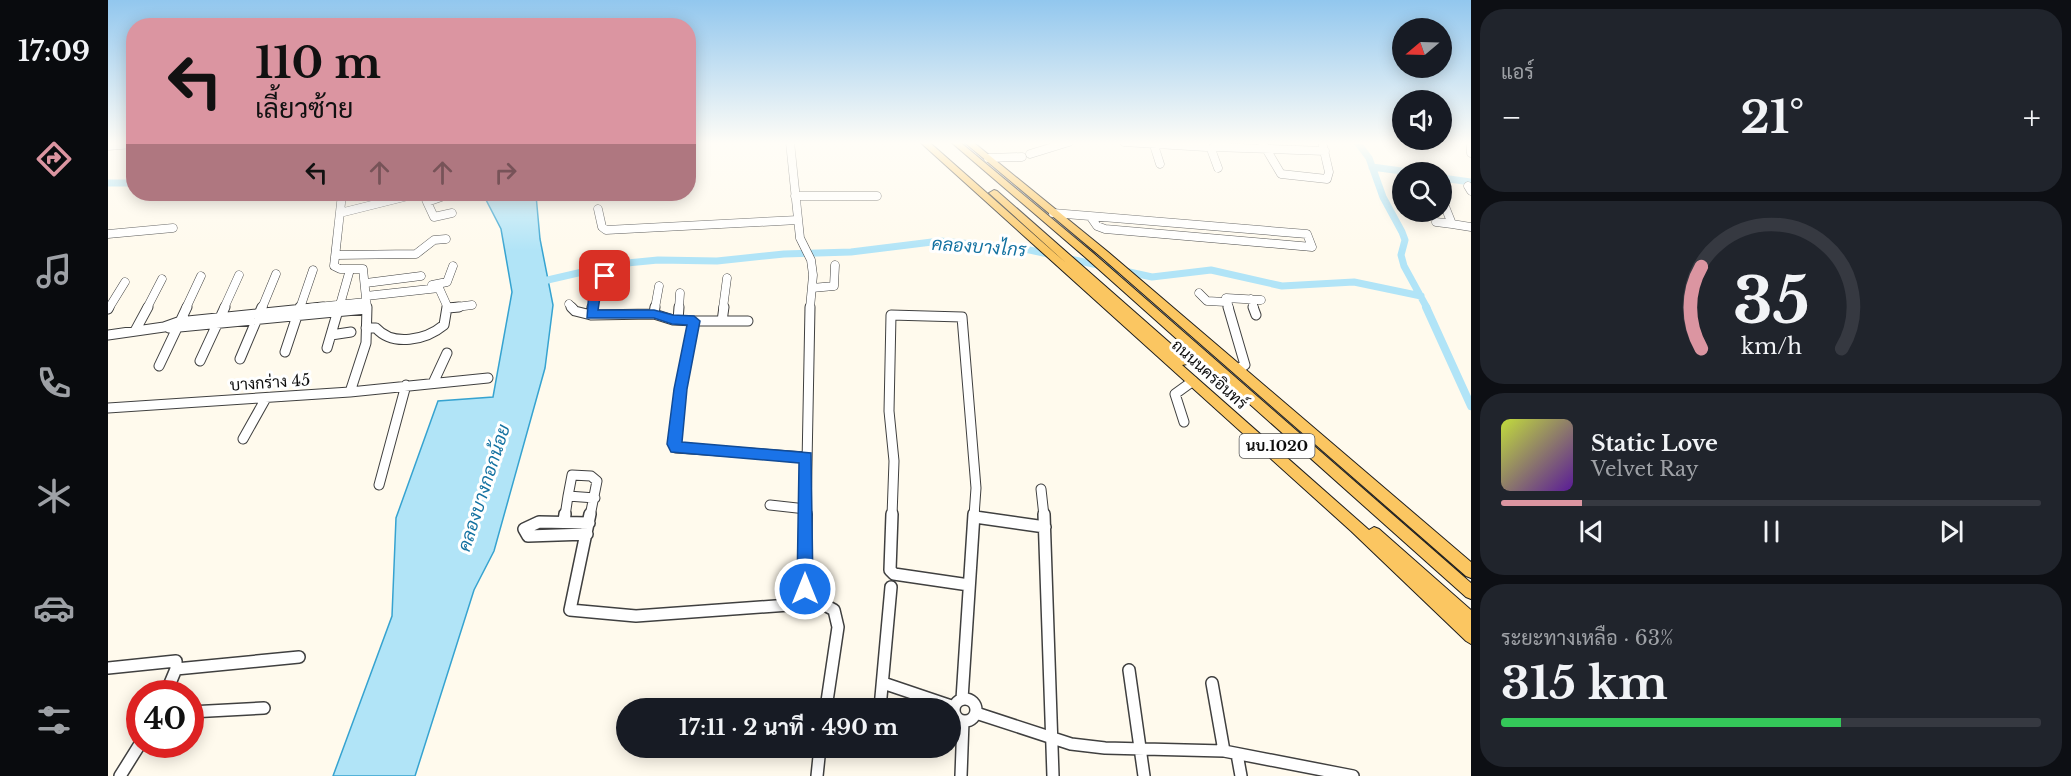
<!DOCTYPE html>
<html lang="th">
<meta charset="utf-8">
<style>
:root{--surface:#171b24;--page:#20242c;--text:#f1f3f6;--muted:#9ea1a6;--line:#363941;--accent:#db95a1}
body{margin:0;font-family:"Libre Baskerville",Sarabun,serif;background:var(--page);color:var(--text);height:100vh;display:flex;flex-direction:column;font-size:22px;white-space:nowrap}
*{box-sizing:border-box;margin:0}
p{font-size:20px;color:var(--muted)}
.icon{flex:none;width:33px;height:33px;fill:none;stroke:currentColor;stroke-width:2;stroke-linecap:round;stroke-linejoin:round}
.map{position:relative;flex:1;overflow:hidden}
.side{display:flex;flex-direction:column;gap:9px;padding:9px;background:#0d0f14;width:600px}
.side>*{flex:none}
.guide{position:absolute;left:18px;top:18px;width:570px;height:183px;border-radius:24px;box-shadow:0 3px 15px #0003;background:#db95a1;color:#111;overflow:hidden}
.needle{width:39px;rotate:251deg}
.fabs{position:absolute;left:1284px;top:18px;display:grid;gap:12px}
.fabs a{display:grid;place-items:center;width:60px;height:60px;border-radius:50%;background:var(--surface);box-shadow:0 3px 15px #0003;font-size:30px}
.speed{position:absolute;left:18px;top:680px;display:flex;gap:12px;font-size:30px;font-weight:700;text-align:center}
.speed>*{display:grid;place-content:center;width:78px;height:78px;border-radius:50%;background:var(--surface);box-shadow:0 3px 15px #0003;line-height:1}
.speed .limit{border:9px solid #d22;background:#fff;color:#111}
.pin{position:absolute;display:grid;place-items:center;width:51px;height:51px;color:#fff;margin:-26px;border-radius:12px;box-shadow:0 3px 9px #0006}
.me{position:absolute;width:66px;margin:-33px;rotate:0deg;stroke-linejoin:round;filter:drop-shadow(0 0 4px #0008)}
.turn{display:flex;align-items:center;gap:21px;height:126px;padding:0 30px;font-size:27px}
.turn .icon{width:78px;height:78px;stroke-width:2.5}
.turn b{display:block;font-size:42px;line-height:51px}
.lanes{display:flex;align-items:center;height:57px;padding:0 30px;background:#0003;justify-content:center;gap:30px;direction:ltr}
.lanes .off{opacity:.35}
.big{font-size:45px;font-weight:700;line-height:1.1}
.side .widget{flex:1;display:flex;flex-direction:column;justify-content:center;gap:9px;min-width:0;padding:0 21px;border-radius:24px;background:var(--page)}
.side .dial{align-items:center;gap:0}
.dial svg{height:156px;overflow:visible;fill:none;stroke:var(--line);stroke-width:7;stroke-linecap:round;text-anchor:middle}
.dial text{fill:var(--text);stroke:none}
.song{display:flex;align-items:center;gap:18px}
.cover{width:72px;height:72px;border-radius:9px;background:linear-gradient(135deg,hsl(70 70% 55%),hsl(270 70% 35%))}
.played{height:6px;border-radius:3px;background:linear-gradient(90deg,var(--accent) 15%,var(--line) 15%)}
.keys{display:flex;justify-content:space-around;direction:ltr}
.heat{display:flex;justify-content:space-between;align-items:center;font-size:33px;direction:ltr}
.charge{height:9px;border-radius:4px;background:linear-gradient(90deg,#34c759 63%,var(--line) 0)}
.trip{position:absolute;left:508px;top:698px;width:345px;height:60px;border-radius:30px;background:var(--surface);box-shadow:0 3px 15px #0003;font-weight:700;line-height:60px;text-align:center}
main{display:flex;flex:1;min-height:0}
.dock{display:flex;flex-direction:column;width:108px;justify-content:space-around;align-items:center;background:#090b0e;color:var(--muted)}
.dock .icon{width:42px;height:42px}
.dock .active{color:var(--accent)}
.dock b{font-size:27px;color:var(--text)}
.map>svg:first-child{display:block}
.water{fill:#b1e4f7;stroke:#36a3d0;stroke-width:1.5}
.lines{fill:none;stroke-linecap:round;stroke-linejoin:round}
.canal-far1{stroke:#b1e4f7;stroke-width:7}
.canal{stroke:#b1e4f7;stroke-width:8}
.minor-far2-casing{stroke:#404040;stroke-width:9}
.minor-far1-casing{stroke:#404040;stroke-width:11}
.minor-casing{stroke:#404040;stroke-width:14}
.major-casing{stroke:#1e1e1e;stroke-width:2}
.minor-far2{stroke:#fff;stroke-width:8}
.minor-far1{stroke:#fff;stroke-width:9}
.minor{stroke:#fff;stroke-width:11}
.major{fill:#fbc661;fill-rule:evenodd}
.route{fill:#1a73e8;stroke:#114b97;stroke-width:1.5}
.labels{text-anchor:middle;stroke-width:6;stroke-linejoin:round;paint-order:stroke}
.shield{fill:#fff;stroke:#565656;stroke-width:1.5}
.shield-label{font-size:15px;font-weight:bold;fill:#0d0d0d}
.street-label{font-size:16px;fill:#0d0d0d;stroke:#fff}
.water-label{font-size:18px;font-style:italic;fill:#1472a1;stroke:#fff}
</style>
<main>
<nav class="dock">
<b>17:09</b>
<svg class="icon active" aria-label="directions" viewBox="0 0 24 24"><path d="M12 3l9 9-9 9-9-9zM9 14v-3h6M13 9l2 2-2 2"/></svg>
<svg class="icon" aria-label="music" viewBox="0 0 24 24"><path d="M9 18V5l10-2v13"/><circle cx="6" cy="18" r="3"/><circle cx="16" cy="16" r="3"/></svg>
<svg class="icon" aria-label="phone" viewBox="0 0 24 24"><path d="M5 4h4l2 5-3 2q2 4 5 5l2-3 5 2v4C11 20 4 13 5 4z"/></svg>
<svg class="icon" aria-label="climate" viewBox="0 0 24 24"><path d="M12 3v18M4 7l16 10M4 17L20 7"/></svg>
<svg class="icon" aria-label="car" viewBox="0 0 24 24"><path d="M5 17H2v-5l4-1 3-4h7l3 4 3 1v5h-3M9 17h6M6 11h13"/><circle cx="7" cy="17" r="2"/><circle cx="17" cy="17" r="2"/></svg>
<svg class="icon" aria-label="filters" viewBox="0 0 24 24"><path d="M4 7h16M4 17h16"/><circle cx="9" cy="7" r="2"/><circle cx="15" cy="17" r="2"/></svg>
</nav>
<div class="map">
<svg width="1363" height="776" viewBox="0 0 1363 776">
<rect width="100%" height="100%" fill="#fffaed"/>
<!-- water -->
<path class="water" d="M 375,194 L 435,194 L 428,195 L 432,239 L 445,305 L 437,368 L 386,551 L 366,590 L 307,776 L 225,776 L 284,616 L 288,518 L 330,401 L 385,397 L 404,292 L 393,229 Z"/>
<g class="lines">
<!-- canal-far1 -->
<path class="canal-far1" d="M 1249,142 L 1261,158 L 1275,197 L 1294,232 L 1297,240 L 1293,255 L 1296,266 L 1319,308
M 1264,167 L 1301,172
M 1334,178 L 1363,182
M 0,183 L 26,183
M 431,282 L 509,264 L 550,260 L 609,261 L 676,254 L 743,252 L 832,241 L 917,249 L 1044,277 L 1103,270 L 1174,286 L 1246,282 L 1313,296"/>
<!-- canal -->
<path class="canal" d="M 1318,307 L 1363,406"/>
<defs>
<path id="minor-far2" d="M 682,142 L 692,238 L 703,260 L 705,275 L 702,308
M 1016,142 L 1098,147
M 1045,142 L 1052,164
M 1154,142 L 1173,174 L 1219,179 L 1221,172 L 1214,142
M 0,146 L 26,144
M 1363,146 L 1363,153
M 1106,147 L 1217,151
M 1103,149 L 1110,168
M 922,154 L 961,142
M 880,158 L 914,157
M 1360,186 L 1363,191
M 234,194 L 226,266 L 232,269 L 255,269 L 259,308
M 687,196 L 769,196
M 1334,199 L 1344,224 L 1363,227
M 319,202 L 326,217 L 344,213
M 490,209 L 494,227 L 498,230 L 690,220
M 232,213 L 304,195 L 316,195 L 319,202 L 336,196
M 945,213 L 982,216
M 982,216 L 1199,234 L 1204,247 L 997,229 L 989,226 Z
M 1328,222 L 1344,224
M 0,234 L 65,228
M 228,255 L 308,254 L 326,240 L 338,239
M 258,283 L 313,276
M 324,285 L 339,282 L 345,266
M 704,288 L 726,286 L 727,265
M 1091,293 L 1099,301 L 1118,302
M 258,296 L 331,288 L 340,308
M 1143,299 L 1146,308
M 461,304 L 465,308
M 1,308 L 17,282
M 39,308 L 54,279
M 78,308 L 93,276
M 116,308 L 131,275
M 154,308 L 168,274
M 192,308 L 205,270
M 200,308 L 258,302
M 231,308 L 241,273
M 340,308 L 364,305
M 484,308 L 487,291 L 494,277 L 515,273
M 547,308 L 551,286
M 571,308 L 572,293
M 615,308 L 619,278
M 1121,308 L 1118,298 L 1153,300"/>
<path id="minor-far1" d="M 463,307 L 467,311 L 483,315
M 484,307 L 483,315 L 546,314 L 565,320 L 586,321 L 574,378 L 566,444 L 568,448 L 698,457
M 1120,307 L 1137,365 L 1130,369
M 1145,307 L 1148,315
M 340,308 L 351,307
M 0,309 L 1,307
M 546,314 L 547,307
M 570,320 L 571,307
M 586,321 L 640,321
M 614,321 L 616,307
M 61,328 L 258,309
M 258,328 L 268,328 C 285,347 318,340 336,325 L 339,307
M 27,331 L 40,307
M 0,335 L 56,327 L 70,322 L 215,307
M 223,335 L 243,332
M 219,348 L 231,307
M 177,352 L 192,307
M 132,359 L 154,307
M 92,361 L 117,307
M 51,366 L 79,307
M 326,381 L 339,353
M 242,392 L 258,343 L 259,307
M 0,408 L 242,392 L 380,378
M 1076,422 L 1067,394 L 1085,381
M 135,439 L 158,398
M 271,485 L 298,385
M 933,489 L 936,516
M 460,496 L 464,475 L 483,476 L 489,481 L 482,516
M 662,505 L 698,509
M 457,516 L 460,496 L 487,498
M 698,516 L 702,307
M 784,516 L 786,461 L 781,411 L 783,315 L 854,317 L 868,488 L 866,516"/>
<path id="minor" d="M 482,514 L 462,610 L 528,616 L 681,605 L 700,596
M 698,514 L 697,589 L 700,596 L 726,610 L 730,627 L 718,708
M 784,514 L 782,570 L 786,574 L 861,585
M 936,514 L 945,776
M 867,517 L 937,527
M 456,522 L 457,514
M 479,534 L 420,536 L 416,529 L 431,522 L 481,523
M 0,668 L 68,661 L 68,669 L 58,693
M 68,669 L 191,657
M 1021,670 L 1036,776
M 775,683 L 846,707
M 1104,683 L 1116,751
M 854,699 L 866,514
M846 710a11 11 0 1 1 22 0a11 11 0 1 1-22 0Z
M 772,708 L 783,587
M 82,712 L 156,708
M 868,713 L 963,744 L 997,748 L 1116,751 L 1245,776
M 1129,754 L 1133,776
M 12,776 L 32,744
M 709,776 L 712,747
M 853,776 L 855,721"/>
<path id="major" d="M 812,142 L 821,142 L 958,263 L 881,193 L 886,190 L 889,191 L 1079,358 L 1081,361 L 1079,364 L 1074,365 L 1261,530 L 1266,527 L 1271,529 L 1363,610 L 1363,644 L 1358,641 L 1243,531 Z
M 843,142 L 852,142 L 985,253 L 1363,583 L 1363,599 L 1358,597 L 977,257 Z
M 856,142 L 865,142 L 1000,252 L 1363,562 L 1363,578 L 1358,576 L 992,256 Z"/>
</defs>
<!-- minor-far2 casing -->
<use href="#minor-far2" class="minor-far2-casing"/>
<!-- minor-far1 casing -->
<use href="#minor-far1" class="minor-far1-casing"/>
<!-- minor casing -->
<use href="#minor" class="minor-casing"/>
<!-- major casing -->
<use href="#major" class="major-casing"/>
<!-- minor-far2 -->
<use href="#minor-far2" class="minor-far2"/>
<!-- minor-far1 -->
<use href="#minor-far1" class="minor-far1"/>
<!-- minor -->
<use href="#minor" class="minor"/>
<!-- major -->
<use href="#major" class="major"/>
</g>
<!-- sky -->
<linearGradient id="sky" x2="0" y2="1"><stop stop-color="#92c7ee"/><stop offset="0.57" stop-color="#fffdf7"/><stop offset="1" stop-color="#fffdf7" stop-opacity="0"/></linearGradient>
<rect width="1363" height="251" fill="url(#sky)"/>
<!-- route -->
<path class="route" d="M 497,272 L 503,276 L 493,291 L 490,310 L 546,310 L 565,315 L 586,316 L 592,321 L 579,389 L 574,442 L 703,453 L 705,589 L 703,595 L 697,597 L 691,595 L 689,589 L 691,463 L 563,452 L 559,444 L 566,389 L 579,325 L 564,324 L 546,318 L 479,318 L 481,291 L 492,273 Z"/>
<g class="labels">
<!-- shield labels -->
<rect class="shield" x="1131.5" y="434" width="75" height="24" rx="4.5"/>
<g class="shield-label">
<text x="1169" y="451">นบ.1020</text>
</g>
<!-- street labels -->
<g class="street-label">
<text transform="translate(1102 374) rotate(42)" y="6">ถนนนครอินทร์</text>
<text transform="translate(162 382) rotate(-4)" y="6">บางกร่าง 45</text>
</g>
<!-- water labels -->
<g class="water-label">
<text transform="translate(871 247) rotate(4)" y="6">คลองบางไกร</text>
<text transform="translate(376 488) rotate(-72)" y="6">คลองบางกอกน้อย</text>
</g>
</g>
</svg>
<div class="fabs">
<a><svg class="needle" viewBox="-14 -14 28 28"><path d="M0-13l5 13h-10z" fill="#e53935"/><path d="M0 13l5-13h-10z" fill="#9ea1a6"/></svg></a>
<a><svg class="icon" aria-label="sound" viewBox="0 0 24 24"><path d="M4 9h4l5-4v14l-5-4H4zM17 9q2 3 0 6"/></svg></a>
<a><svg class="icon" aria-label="search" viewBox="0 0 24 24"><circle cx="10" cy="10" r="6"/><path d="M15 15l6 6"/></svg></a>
</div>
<div class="speed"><div class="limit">40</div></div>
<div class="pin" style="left:497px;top:276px;background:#d93025"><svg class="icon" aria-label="arrive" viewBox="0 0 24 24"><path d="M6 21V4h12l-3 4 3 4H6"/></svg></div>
<svg class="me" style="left:697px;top:589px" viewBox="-20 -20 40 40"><circle r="17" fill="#1a73e8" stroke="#fff" stroke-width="3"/><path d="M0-11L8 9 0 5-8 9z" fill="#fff"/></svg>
<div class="trip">17:11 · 2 นาที · 490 m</div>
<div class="guide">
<div class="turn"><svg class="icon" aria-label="left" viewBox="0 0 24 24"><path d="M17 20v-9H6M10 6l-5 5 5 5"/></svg><div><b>110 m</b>เลี้ยวซ้าย</div></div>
<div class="lanes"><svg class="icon" aria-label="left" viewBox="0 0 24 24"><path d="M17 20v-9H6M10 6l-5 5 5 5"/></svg><svg class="icon off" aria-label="ahead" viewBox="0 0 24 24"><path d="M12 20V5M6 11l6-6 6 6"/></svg><svg class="icon off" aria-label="ahead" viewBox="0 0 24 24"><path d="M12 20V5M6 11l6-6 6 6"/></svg><svg class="icon off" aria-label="right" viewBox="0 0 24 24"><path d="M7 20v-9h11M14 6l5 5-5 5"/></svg></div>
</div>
</div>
<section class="side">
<div class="widget"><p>แอร์</p>
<div class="heat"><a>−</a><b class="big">21°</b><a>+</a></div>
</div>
<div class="widget dial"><svg viewBox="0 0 100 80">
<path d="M14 69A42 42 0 1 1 86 69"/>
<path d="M14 69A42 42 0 0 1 14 27" stroke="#db95a1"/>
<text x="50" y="56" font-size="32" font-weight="700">35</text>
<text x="50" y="72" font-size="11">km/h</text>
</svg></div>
<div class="widget">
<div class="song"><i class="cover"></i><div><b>Static Love</b><p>Velvet Ray</p></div></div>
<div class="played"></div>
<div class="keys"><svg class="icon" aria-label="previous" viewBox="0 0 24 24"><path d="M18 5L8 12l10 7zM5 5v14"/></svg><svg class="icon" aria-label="pause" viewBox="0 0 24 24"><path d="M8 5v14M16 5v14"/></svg><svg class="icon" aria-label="next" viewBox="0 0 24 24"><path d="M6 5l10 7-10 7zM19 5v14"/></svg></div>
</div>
<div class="widget"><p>ระยะทางเหลือ · 63%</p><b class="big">315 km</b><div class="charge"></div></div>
</section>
</main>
